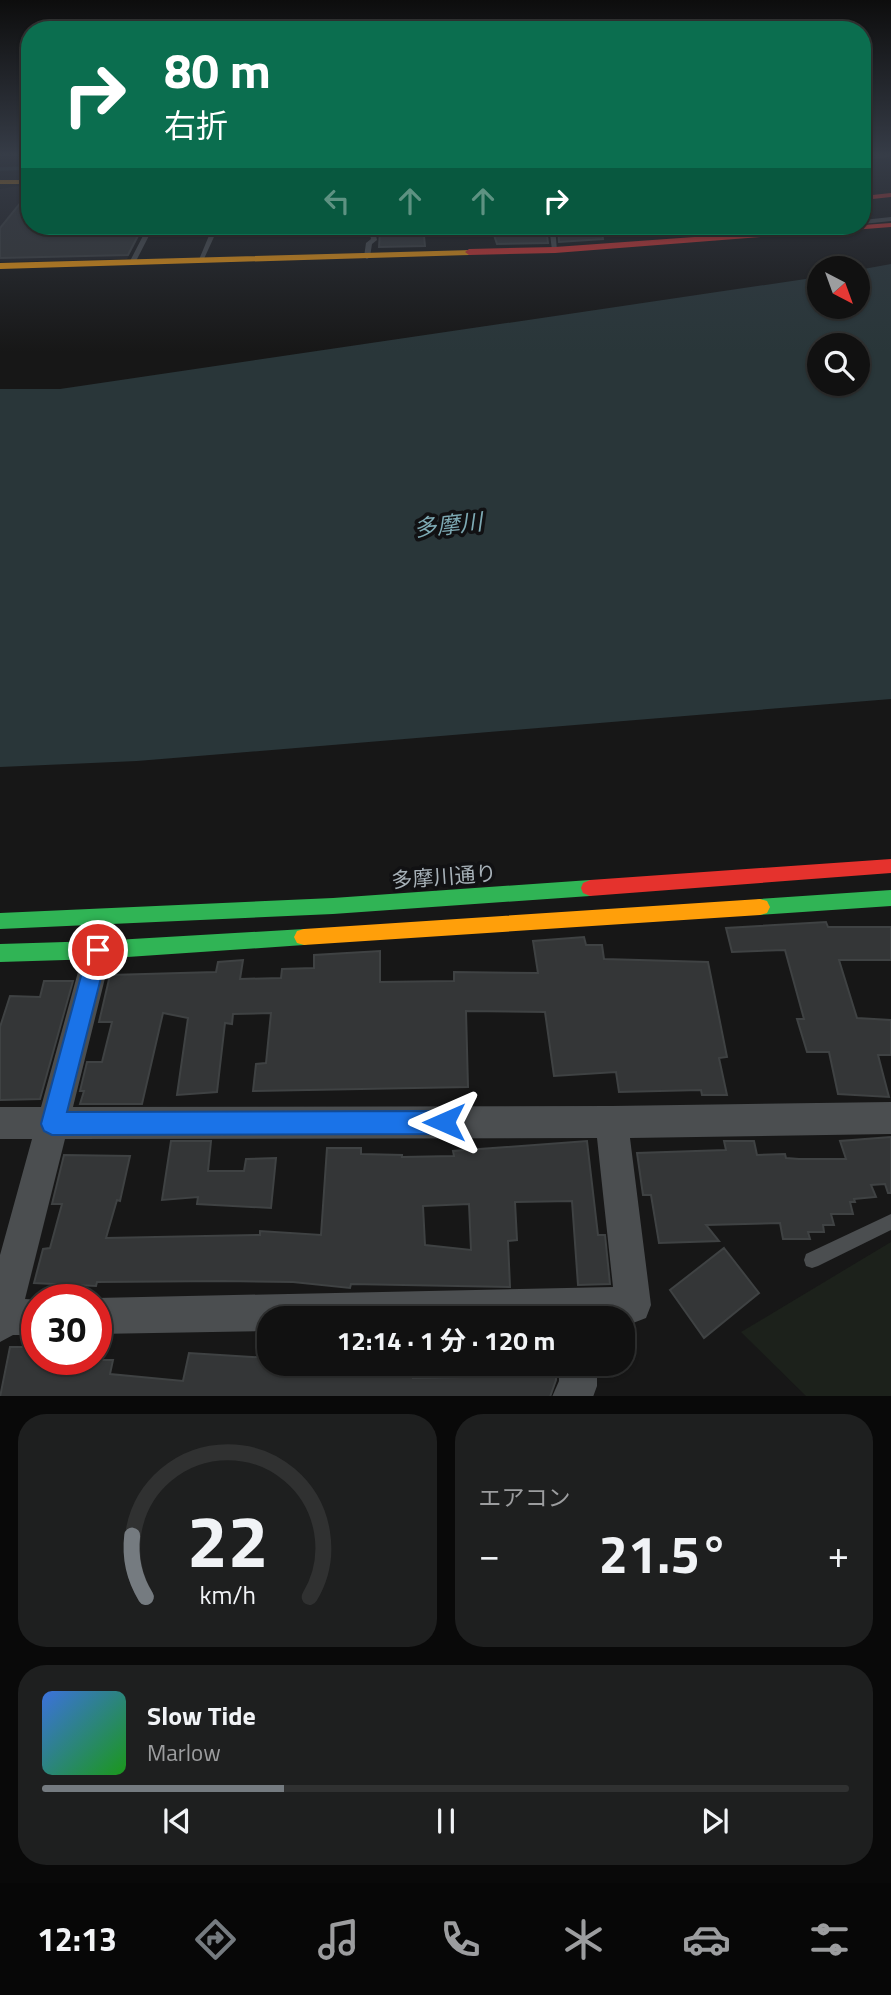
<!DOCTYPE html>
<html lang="ja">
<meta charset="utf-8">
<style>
:root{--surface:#111;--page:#1e1f1f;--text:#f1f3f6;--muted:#9c9d9f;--line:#303131;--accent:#757b80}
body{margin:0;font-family:"Titillium Web","Noto Sans JP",sans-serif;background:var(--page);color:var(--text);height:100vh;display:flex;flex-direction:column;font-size:26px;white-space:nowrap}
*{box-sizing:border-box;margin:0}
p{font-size:23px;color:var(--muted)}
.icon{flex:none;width:38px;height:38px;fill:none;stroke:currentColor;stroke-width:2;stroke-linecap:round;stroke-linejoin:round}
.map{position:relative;height:1396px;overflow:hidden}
.sheet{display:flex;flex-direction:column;gap:18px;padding:18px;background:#090909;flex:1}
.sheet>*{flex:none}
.top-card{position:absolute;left:21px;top:21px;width:850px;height:214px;border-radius:28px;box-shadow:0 2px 5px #0004,0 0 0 2px var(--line);background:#0b6e4f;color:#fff;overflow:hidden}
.needle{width:46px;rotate:139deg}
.tools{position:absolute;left:807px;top:256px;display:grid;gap:14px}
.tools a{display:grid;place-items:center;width:63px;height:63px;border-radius:50%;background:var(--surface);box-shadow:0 2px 5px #0004,0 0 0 2px var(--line);font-size:35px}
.speed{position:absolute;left:21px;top:1284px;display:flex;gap:14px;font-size:35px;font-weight:700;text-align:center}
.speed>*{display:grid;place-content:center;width:91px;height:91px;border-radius:50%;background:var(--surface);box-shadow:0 2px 5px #0004,0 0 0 2px var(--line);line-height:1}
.speed .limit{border:10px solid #d22;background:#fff;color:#111}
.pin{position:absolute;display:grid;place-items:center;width:60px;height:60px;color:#fff;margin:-30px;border:4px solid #fff;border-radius:50%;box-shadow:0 2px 7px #0007}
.me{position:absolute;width:77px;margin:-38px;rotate:270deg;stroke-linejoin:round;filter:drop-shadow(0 0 5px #0008)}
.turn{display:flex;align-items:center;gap:24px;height:147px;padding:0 28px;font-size:32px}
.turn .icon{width:91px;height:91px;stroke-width:2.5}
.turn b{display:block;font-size:49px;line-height:60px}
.lanes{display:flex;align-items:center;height:66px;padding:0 28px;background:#0003;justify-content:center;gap:35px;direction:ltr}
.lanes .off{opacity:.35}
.big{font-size:52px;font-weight:700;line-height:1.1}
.sheet .widget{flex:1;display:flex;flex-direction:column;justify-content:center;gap:10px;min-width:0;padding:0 24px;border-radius:28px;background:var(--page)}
.sheet .dial{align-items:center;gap:0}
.dial svg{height:182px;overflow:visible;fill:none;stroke:var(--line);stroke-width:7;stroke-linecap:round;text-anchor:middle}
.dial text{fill:var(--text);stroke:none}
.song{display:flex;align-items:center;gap:21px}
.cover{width:84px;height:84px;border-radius:10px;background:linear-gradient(135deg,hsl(220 70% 55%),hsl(120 70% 35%))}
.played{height:7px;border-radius:4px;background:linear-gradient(90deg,var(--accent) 30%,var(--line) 30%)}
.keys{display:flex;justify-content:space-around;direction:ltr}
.heat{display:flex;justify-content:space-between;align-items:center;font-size:38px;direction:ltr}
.sheet .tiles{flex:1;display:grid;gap:18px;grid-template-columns:1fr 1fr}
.widget:last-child{grid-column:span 2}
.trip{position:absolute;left:257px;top:1306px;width:378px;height:70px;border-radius:28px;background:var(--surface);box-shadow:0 2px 5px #0004,0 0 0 2px var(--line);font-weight:700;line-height:70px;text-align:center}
.tabs{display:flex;height:112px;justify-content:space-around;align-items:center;background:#070707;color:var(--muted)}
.tabs .icon{width:49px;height:49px}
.tabs .active{color:var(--accent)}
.tabs b{font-size:32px;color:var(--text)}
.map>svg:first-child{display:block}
.built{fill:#212124}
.green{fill:#1c211b}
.water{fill:#293639;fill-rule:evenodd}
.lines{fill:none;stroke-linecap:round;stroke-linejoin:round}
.stream{stroke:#293639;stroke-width:3.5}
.building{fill:#343637;stroke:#3f4243;stroke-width:2;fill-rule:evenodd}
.lane{fill:#4b4e50;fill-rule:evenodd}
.street{fill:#4b4e50;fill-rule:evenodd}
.fast{fill:#30b455;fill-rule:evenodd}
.slow{fill:#ff9f0a;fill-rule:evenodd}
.jam{fill:#e5322d;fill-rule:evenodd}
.route{fill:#1a73e8;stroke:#114b97;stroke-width:2}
.labels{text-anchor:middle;stroke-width:7;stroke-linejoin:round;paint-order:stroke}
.street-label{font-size:21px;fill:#a7b1b8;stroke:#111113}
.water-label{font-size:23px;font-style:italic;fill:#7eaab4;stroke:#111113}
</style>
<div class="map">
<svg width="891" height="1397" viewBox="0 0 891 1397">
<rect width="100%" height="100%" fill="#171717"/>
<!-- built -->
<path class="built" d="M 30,184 L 30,226 L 145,226 L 127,259 L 0,262 L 0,189 Z"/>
<!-- green -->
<path class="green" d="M 891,1242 L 891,1396 L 806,1396 L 741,1332 Z"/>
<!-- water -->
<path class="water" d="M 891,264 L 891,699 L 137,761 L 0,767 L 0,389 L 60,389 L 819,277 L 819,306 L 858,306 L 858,270 ZM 819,345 L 858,345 L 858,383 L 819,383 Z"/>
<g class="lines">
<!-- stream -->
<path class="stream" d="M 0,169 L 30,168"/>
</g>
<!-- building -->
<path class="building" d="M 30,191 L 30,226 L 143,226 L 128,255 L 0,258 L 0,228 Z
M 394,226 L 423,226 L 425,246 L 379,247 L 380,230 L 394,230 Z
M 491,226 L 546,227 L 548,243 L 497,244 Z
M 558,226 L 601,226 L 603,239 L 559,242 Z
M 826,922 L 828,927 L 891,927 L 891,960 L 839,960 L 857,1018 L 891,1020 L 891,1055 L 878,1055 L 889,1097 L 838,1094 L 829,1052 L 807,1052 L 797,1019 L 804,1019 L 785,950 L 732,952 L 726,928 Z
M 584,937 L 586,945 L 602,945 L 604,959 L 708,962 L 727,1057 L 719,1058 L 727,1095 L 702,1095 L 701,1090 L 619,1092 L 616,1072 L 554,1076 L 545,1012 L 466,1011 L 468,1087 L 253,1091 L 256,1064 L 266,1063 L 271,1013 L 233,1014 L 232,1024 L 225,1023 L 217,1092 L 177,1095 L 188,1018 L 163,1013 L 142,1104 L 80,1104 L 84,1091 L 80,1091 L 87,1062 L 102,1062 L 112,1022 L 99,1022 L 110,975 L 216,972 L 218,962 L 243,960 L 240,979 L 281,978 L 282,969 L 314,968 L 314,955 L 380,951 L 380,982 L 454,981 L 454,972 L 538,973 L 533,941 Z
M 44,981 L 73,981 L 40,1099 L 0,1100 L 0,1027 L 10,996 L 40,997 Z
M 891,1137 L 891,1193 L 888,1193 L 885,1184 L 871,1185 L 876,1197 L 854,1199 L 855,1202 L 850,1202 L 853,1214 L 831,1214 L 834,1225 L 823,1225 L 824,1232 L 808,1232 L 810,1239 L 783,1239 L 780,1223 L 706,1225 L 719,1241 L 659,1243 L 651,1195 L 643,1195 L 637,1153 L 726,1150 L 724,1141 L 754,1141 L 757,1155 L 785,1154 L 786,1158 L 799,1159 L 846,1159 L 840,1141 Z
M 171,1141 L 211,1141 L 208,1171 L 244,1171 L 246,1159 L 276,1158 L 271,1208 L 197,1204 L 198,1197 L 162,1200 Z
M 587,1141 L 598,1235 L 605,1235 L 610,1284 L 578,1285 L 572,1201 L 515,1202 L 517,1240 L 508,1241 L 510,1287 L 351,1284 L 350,1288 L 293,1282 L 224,1281 L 97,1282 L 96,1286 L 34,1283 L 43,1249 L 50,1248 L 62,1204 L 52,1204 L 64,1155 L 130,1156 L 120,1201 L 117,1200 L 106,1238 L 260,1235 L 260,1231 L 321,1235 L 327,1148 L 361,1148 L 361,1154 L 402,1155 L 402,1157 L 454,1156 L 453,1151 ZM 469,1204 L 471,1250 L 425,1245 L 423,1206 Z
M 724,1248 L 759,1293 L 704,1338 L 670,1290 Z
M 10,1347 L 37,1347 L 37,1360 L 113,1360 L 110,1374 L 183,1381 L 189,1353 L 270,1358 L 270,1363 L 413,1363 L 413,1378 L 468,1377 L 467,1363 L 556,1363 L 556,1380 L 550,1397 L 0,1397 Z"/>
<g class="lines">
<!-- lane -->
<path class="lane" d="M 890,156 L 888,157 L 863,159 L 863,157 Z
M 891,217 L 891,221 L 863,224 L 863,220 Z
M 148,226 L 154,226 L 135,263 L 130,264 L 129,263 Z
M 213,226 L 219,226 L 203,261 L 198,262 Z
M 368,226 L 374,226 L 377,240 L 372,244 L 370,257 L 367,259 L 364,257 L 366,243 L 371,239 Z
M 549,226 L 555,226 L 557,251 L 552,250 Z
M 891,1214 L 891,1230 L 818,1266 L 812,1268 L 806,1266 L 804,1260 L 806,1254 Z"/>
<!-- street -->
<path class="street" d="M 98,938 L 108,941 L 112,950 L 73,1107 L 612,1106 L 891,1102 L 891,1134 L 630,1138 L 651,1305 L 646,1318 L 633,1323 L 623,1324 L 623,1318 L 270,1318 L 270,1331 L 96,1334 L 96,1300 L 90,1300 L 96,1298 L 613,1287 L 597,1138 L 65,1139 L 25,1299 L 41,1300 L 37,1300 L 37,1335 L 13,1335 L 0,1342 L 0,1255 L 32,1139 L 0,1139 L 0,1107 L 41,1107 L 84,950 L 88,941 Z
M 559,1363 L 597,1363 L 597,1386 L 593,1397 L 552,1397 L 559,1381 Z"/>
<!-- fast -->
<path class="fast" d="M 590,880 L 597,883 L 599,888 L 597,893 L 590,896 L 333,914 L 0,929 L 0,913 L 333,898 Z
M 891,890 L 891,906 L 760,915 L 753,913 L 750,907 L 753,901 L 760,899 Z
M 304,929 L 311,931 L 314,937 L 311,943 L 304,945 L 98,959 L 0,962 L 0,944 L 98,941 Z"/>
<!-- slow -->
<path class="slow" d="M 0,180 L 30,180 L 30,184 L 0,184 Z
M 472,250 L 472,254 L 469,255 L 0,269 L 0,263 Z
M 760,899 L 767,901 L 770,907 L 767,913 L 760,915 L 304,945 L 297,943 L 294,937 L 297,931 L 304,929 Z"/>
<!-- jam -->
<path class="jam" d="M 891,193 L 891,197 L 863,200 L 863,196 Z
M 891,223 L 891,227 L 555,253 L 469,255 L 465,252 L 469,249 L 555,247 Z
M 891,859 L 891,873 L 590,896 L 583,893 L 581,888 L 583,883 L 590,880 Z"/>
</g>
<!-- sky -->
<linearGradient id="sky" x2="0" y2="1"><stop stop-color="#0d0d0d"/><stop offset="0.44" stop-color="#363c47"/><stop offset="1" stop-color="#363c47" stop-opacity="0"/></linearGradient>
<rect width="891" height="352" fill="url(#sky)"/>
<!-- route -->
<path class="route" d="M 98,942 L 105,944 L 108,950 L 67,1112 L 444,1111 L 452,1114 L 455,1122 L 452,1130 L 444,1134 L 52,1135 L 44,1131 L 41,1124 L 88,950 L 91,944 Z"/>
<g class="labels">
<!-- street labels -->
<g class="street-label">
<text transform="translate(444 877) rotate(-4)" y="7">多摩川通り</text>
</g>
<!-- water labels -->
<g class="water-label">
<text transform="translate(448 525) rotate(-6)" y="8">多摩川</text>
</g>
</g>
</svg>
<div class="tools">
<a><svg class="needle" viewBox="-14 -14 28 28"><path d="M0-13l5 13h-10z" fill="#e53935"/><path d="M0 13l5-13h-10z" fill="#9c9d9f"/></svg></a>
<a><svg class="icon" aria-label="search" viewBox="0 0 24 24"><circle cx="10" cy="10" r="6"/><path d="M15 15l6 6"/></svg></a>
</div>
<div class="speed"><div class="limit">30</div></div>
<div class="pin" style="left:98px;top:950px;background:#d93025"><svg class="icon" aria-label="arrive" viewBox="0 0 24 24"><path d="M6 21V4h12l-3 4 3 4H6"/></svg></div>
<svg class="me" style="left:444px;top:1122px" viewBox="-20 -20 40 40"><path d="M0-17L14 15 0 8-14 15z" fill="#1a73e8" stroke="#fff" stroke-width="4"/></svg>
<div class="trip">12:14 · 1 分 · 120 m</div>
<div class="top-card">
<div class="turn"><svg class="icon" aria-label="right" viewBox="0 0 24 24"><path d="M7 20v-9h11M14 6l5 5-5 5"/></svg><div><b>80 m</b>右折</div></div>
<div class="lanes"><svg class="icon off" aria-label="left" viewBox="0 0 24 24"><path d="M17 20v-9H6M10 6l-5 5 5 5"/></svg><svg class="icon off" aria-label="ahead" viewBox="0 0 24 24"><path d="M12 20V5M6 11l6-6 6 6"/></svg><svg class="icon off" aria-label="ahead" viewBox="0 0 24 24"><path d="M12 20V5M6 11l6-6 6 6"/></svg><svg class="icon" aria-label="right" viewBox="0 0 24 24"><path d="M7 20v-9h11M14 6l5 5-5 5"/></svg></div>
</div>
</div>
<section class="sheet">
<div class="tiles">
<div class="widget dial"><svg viewBox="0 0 100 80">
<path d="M14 69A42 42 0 1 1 86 69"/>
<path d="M14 69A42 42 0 0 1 8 42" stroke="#757b80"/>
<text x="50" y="56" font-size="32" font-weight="700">22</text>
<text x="50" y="72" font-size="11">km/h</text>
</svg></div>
<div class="widget"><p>エアコン</p>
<div class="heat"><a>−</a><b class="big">21.5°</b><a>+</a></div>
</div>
<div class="widget">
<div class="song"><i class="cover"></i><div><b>Slow Tide</b><p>Marlow</p></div></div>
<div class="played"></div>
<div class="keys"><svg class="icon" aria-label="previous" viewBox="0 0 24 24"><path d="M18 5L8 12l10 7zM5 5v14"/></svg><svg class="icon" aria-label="pause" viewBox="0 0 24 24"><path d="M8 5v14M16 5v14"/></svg><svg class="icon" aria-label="next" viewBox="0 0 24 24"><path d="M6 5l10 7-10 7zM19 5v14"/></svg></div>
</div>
</div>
</section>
<nav class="tabs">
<b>12:13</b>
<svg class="icon active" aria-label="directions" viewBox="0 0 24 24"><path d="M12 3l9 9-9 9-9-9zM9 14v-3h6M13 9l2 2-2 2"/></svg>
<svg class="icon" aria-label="music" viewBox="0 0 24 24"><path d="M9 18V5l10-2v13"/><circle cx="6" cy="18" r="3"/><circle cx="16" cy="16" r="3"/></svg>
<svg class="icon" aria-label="phone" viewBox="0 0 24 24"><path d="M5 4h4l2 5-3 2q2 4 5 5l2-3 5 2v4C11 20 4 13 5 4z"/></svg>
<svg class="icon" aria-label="climate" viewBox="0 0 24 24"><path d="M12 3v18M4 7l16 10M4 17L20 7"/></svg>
<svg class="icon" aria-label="car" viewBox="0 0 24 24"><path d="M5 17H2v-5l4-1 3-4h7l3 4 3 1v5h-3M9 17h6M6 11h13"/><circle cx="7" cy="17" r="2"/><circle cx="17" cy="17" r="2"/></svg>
<svg class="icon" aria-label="filters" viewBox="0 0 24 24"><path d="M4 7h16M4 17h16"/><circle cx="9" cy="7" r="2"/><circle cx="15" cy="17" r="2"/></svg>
</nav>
